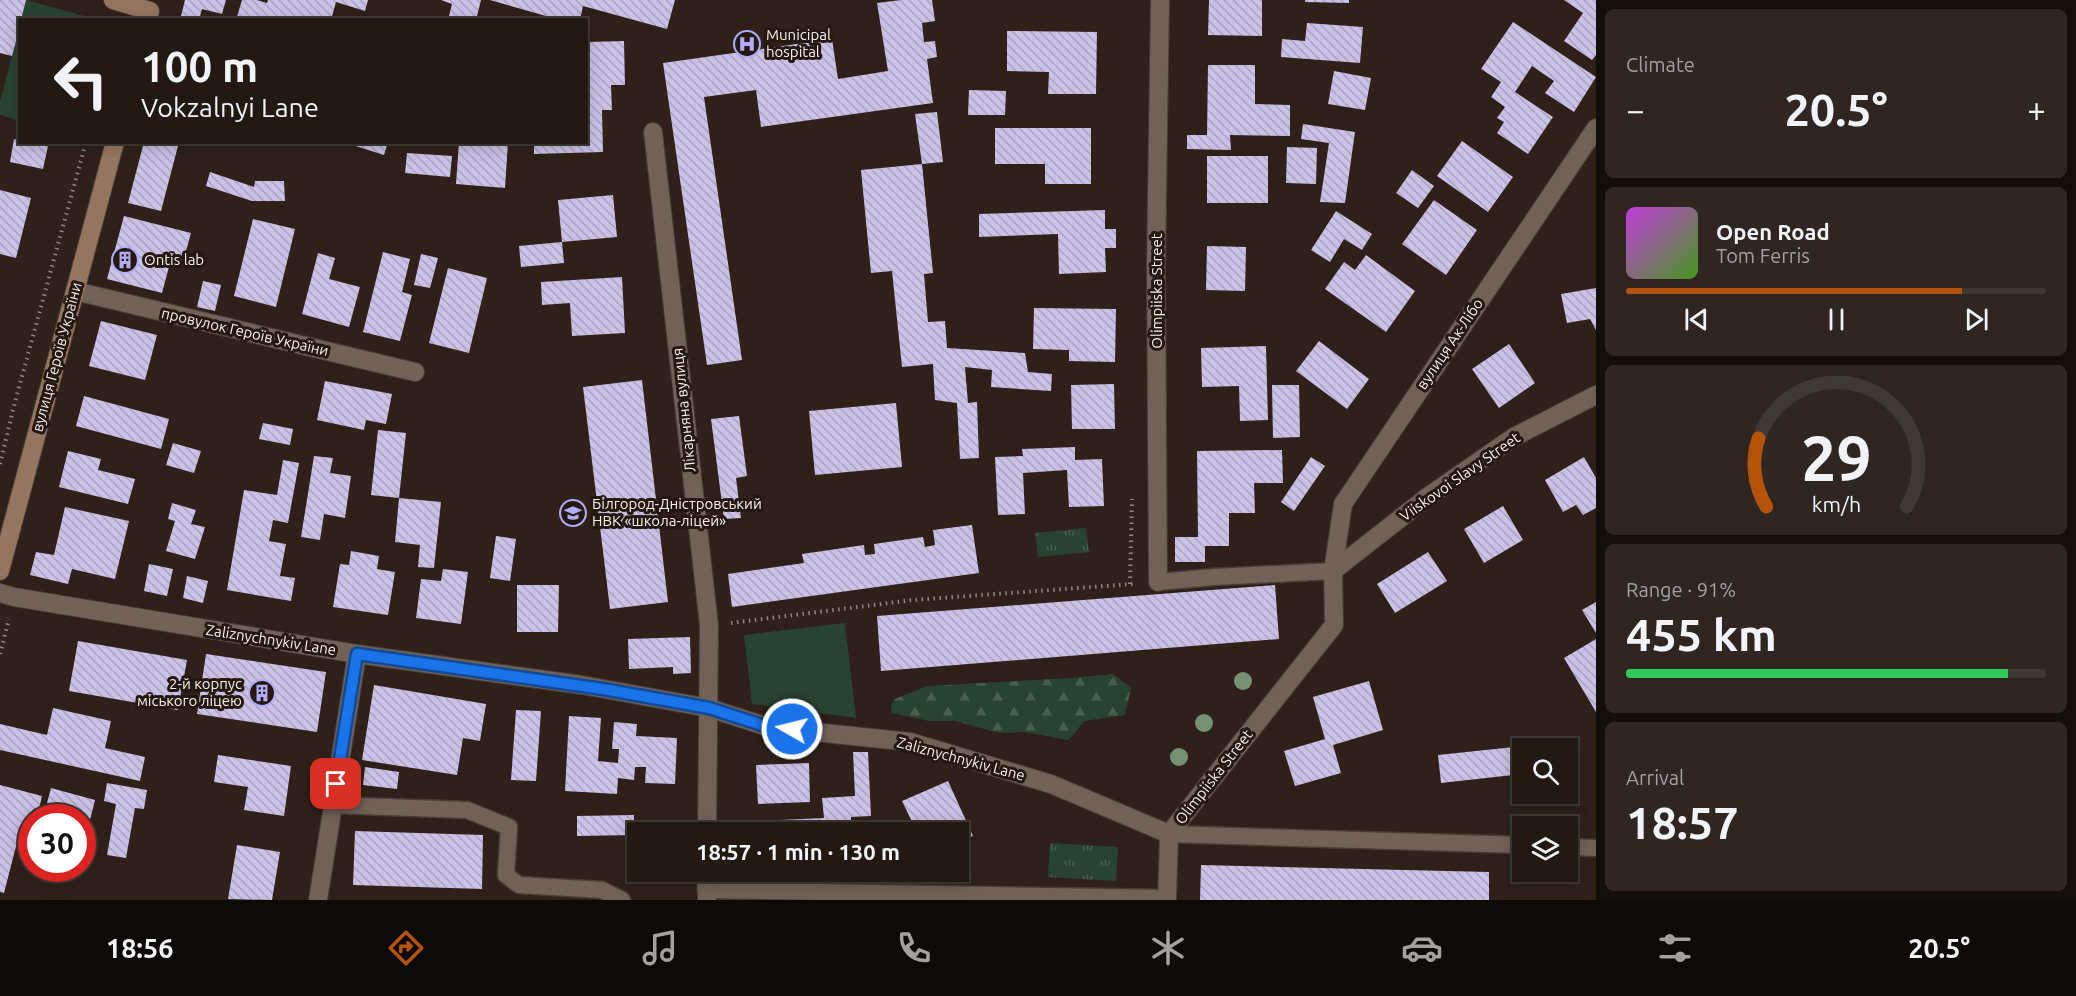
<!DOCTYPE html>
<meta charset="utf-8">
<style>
:root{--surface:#231913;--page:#2f2621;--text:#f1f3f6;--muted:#a3a0a0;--line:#403833;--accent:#b45309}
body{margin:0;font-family:Ubuntu,sans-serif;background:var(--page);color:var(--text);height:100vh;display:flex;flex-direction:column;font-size:22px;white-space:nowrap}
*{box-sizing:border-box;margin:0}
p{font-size:20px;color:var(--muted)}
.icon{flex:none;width:33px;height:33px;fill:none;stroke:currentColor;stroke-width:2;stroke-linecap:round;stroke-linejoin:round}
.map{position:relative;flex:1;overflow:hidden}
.drawer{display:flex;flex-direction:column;gap:9px;padding:9px;background:#130e0a;width:480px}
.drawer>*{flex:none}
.top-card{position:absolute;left:18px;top:18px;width:570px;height:126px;border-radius:0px;box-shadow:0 3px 15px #0003,0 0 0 2px var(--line);background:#231913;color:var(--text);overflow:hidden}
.tools{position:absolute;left:1512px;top:738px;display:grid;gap:12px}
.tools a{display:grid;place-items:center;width:66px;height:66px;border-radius:0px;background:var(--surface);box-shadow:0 3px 15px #0003,0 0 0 2px var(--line);font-size:30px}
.speed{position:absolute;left:18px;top:804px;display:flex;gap:12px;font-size:30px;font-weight:700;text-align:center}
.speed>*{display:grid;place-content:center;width:78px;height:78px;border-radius:50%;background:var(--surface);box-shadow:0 3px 15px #0003,0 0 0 2px var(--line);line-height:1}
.speed .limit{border:9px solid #d22;background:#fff;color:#111}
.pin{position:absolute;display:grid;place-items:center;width:51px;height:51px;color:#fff;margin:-26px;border-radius:12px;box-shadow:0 3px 9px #0006}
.me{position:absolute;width:66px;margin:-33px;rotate:278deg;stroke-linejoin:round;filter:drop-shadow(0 0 4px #0008)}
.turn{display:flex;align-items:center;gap:21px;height:126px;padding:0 24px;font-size:27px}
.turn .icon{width:78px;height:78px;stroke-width:2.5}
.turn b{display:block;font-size:42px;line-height:51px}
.big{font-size:45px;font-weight:700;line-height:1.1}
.drawer .tile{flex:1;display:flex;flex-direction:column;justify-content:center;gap:9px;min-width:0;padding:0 21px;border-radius:9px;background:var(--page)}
.drawer .dial{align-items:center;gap:0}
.dial svg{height:156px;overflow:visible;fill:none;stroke:var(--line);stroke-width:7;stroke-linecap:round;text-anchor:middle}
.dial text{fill:var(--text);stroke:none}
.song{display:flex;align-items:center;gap:18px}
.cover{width:72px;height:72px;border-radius:9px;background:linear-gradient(135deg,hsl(290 70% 55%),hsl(100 70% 35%))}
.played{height:6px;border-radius:3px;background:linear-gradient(90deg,var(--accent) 80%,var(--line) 80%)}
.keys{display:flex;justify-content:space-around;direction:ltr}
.heat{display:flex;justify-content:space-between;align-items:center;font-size:33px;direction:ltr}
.charge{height:9px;border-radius:4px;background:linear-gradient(90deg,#34c759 91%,var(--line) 0)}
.trip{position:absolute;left:627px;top:822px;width:342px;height:60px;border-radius:0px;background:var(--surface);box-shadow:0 3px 15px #0003,0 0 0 2px var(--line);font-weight:700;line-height:60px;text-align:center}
.tab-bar{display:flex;height:96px;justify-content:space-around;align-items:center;background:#0e0a08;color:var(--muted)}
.tab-bar .icon{width:42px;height:42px}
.tab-bar .on{color:var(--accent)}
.tab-bar b{font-size:27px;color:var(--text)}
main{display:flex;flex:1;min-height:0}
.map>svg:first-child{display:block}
.forest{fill:url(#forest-firs)}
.park{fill:url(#park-tufts)}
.garden{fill:#294331}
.building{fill:url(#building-back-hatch)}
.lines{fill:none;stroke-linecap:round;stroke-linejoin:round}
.lane-casing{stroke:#483c36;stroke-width:19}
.street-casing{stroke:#483c36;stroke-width:20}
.secondary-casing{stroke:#483c36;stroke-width:20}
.path{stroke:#92867f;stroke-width:4;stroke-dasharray:1.5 4.5;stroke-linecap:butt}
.lane{stroke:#726157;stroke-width:16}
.street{stroke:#726157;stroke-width:18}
.secondary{stroke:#947660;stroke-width:18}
.tree{fill:#769075}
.route-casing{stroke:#114b97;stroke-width:15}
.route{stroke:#1a73e8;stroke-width:10}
.labels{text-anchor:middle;stroke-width:6;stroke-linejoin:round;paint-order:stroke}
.poi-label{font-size:15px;fill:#f8eee9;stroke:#251810;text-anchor:start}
.street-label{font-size:15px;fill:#f8eee9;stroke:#251810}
</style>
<main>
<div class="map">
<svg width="1596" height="900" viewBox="0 0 1596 900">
<defs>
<pattern id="forest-firs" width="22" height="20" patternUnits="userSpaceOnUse" patternTransform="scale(1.5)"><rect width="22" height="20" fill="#294331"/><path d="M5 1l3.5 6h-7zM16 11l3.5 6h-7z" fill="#495e4f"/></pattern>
<pattern id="park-tufts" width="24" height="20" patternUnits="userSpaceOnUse" patternTransform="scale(1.5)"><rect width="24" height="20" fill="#294331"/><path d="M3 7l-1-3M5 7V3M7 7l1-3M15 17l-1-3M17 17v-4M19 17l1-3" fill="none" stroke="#495e4f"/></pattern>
<pattern id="building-back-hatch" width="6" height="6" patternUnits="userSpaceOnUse" patternTransform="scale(1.5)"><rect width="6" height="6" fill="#cbc0e5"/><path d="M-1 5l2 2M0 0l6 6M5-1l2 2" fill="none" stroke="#aba2bd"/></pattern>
</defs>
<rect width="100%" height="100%" fill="#2f2119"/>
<!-- forest -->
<path class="forest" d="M 1113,674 L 1131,688 L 1125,715 L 1084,721 L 1069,740 L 1024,732 L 999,733 L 955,721 L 929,721 L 892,713 L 891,705 L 895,699 L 927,686 L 1072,678 Z"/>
<!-- park -->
<path class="park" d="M 1086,528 L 1089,552 L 1038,557 L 1035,533 Z
M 1050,843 L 1118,847 L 1116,881 L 1048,877 Z"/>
<!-- garden -->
<path class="garden" d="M 26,0 L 88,17 L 89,19 L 21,19 Z
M 19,27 L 19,121 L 0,115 L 0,102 Z
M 845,623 L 856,718 L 752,704 L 744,635 Z"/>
<!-- building -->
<path class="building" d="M 0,0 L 26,0 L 21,20 L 20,20 L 20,27 L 12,56 L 0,53 Z
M 185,0 L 226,0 L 222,14 L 202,9 L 199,20 L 180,20 Z
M 242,0 L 257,0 L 267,3 L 268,0 L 368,0 L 365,11 L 336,2 L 331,20 L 266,20 L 255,16 L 254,20 L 236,20 Z
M 441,0 L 481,0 L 476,20 L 448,20 L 452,4 Z
M 490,0 L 675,0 L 667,29 L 583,6 L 580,20 L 560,20 Z
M 901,0 L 932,0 L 935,21 L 922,23 L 924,42 L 935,41 L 937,57 L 927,59 L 933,103 L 761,127 L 756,90 L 704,97 L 742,360 L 707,365 L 663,63 L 832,39 L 838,79 L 888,71 L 877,3 Z
M 1209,0 L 1262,0 L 1262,36 L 1208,35 Z
M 1305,0 L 1349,0 L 1349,3 L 1305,2 Z
M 1564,0 L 1596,0 L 1596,55 L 1592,60 L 1564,41 L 1583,13 Z
M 1513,22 L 1596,77 L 1574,112 L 1545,93 L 1554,81 L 1532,66 L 1515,92 L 1553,117 L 1528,154 L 1497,133 L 1504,122 L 1497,118 L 1505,107 L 1491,97 L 1501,82 L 1481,69 Z
M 1307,23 L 1363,27 L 1360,63 L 1281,57 L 1282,39 L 1305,41 Z
M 1007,31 L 1097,32 L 1096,94 L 1048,94 L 1049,72 L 1007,71 Z
M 624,41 L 625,85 L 611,85 L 612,110 L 602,110 L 603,152 L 534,154 L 534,142 L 586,142 L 586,42 Z
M 1208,65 L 1255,65 L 1255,104 L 1290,105 L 1290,136 L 1230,135 L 1231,150 L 1187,149 L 1187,135 L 1207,135 Z
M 1334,71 L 1371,78 L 1365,110 L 1328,104 Z
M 969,90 L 1006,91 L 1005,115 L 968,115 Z
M 937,112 L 943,162 L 922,164 L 933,273 L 924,274 L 928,322 L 945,321 L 947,348 L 1025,353 L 1028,372 L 1052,374 L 1051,391 L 991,387 L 992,370 L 965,367 L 968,403 L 977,402 L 979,458 L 960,459 L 957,403 L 935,400 L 933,364 L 902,367 L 892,271 L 871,273 L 861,170 L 922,164 L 915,114 Z
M 1303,124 L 1355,132 L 1345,203 L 1320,202 L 1329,143 L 1301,139 Z
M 995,128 L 1091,128 L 1091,184 L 1045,184 L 1045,164 L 995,164 Z
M 14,139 L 20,141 L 20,142 L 48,146 L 43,169 L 10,162 Z
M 1462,141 L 1513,177 L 1488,212 L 1437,176 Z
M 144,142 L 179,142 L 161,211 L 128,203 Z
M 343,142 L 388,142 L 384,155 Z
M 459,142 L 508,142 L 505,188 L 456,184 Z
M 1287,147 L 1317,148 L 1316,184 L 1286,183 Z
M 407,153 L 452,156 L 450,177 L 405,173 Z
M 1207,156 L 1268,156 L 1268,203 L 1207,203 Z
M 1412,170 L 1434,186 L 1418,208 L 1396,193 Z
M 210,172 L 254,187 L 255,181 L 284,181 L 285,201 L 252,201 L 206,186 Z
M 0,190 L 31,198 L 16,258 L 0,254 Z
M 613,195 L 617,237 L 562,242 L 558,200 Z
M 1434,200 L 1477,230 L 1446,275 L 1402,244 Z
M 1105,210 L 1105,229 L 1116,229 L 1116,248 L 1105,248 L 1106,272 L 1059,274 L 1058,234 L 979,237 L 979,214 Z
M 1336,211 L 1372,234 L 1362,250 L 1344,239 L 1330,262 L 1311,250 Z
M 124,216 L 191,233 L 182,266 L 170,263 L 162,293 L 107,279 Z
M 253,219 L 295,229 L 276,307 L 234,296 Z
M 562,242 L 564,263 L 521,267 L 519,246 Z
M 1207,246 L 1246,247 L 1245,291 L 1206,290 Z
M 383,252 L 410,259 L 402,292 L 412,295 L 400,341 L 363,332 Z
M 318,253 L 335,258 L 329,279 L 360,287 L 349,327 L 302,314 Z
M 421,254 L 438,258 L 430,288 L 414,285 Z
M 1366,255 L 1415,291 L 1386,332 L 1325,289 L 1344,262 L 1355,270 Z
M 448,268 L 487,278 L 469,353 L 429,343 Z
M 622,277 L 625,333 L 572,336 L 570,303 L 542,305 L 541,282 Z
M 203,281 L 221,285 L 215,311 L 197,307 Z
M 1596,288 L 1596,330 L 1590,319 L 1567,323 L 1561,294 Z
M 1034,308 L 1116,309 L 1115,362 L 1069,361 L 1069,350 L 1033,349 Z
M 101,321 L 157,335 L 145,380 L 89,366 Z
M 1319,341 L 1369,379 L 1347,409 L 1296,371 Z
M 1509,344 L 1535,383 L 1499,408 L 1472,369 Z
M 1266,346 L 1268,420 L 1240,421 L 1239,386 L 1202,387 L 1201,348 Z
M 642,380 L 668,602 L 610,609 L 583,387 Z
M 325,381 L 392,394 L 386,424 L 366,420 L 364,430 L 317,420 Z
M 1114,384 L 1115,429 L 1072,429 L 1071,385 Z
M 1272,385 L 1299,385 L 1300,437 L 1273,438 Z
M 84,396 L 169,419 L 161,449 L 76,426 Z
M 896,403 L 902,467 L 815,475 L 809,411 Z
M 739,416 L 747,476 L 736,478 L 741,518 L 724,519 L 711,419 Z
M 263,423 L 293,429 L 290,445 L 259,439 Z
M 378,430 L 406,433 L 399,498 L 371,495 Z
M 173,443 L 201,451 L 194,473 L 166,465 Z
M 1075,447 L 1075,460 L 1102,459 L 1104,506 L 1069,507 L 1067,470 L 1023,473 L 1025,514 L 998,515 L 995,457 L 1023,456 L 1022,449 Z
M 1282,450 L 1283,483 L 1254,483 L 1255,513 L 1229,513 L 1229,546 L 1205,546 L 1205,562 L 1175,562 L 1175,537 L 1198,537 L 1197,451 Z
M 68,451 L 101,459 L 98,470 L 135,479 L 128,504 L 59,487 Z
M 314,456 L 333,458 L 330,473 L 351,476 L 345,518 L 324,514 L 320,540 L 301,537 Z
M 1311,457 L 1325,466 L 1294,511 L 1281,502 Z
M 1584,457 L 1596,478 L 1596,508 L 1583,515 L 1576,505 L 1563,512 L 1545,480 Z
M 283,460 L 299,463 L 288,523 L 273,520 L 269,541 L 286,544 L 280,576 L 295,578 L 291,601 L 227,590 L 244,490 L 277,495 Z
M 399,498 L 441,502 L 434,568 L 418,567 L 420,545 L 395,542 Z
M 172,503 L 196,510 L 191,524 L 205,527 L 195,559 L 166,551 L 175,521 L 168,519 Z
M 1503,506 L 1523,540 L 1484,563 L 1464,529 Z
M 65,507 L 129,521 L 115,579 L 72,569 L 68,584 L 30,575 L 36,552 L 54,555 Z
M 972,525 L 979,573 L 732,607 L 728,574 L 804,563 L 802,554 L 864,545 L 865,555 L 875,554 L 874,544 L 923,537 L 925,547 L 935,545 L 933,530 Z
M 496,536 L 516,539 L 510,581 L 490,578 Z
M 351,551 L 379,556 L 377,569 L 395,572 L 388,615 L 333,607 L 340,564 L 349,565 Z
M 1428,552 L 1447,581 L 1395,613 L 1377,584 Z
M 149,564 L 173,569 L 167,596 L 144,591 Z
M 443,569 L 468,572 L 461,624 L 416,618 L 421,579 L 441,581 Z
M 187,576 L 208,581 L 203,603 L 183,598 Z
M 517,585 L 559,585 L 558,632 L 517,632 Z
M 1275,585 L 1279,639 L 881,671 L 877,616 Z
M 1596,602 L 1596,633 L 1582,610 Z
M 690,637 L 691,673 L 673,674 L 673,667 L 629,669 L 628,639 Z
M 1596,639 L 1596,712 L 1564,658 Z
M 78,641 L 187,660 L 178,710 L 69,691 Z
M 206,654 L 326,672 L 317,732 L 197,714 Z
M 1369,681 L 1383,730 L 1333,745 L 1341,773 L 1295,786 L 1284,751 L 1325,739 L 1313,697 Z
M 374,685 L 486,704 L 480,741 L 463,738 L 457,775 L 362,760 Z
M 53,708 L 111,721 L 105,748 L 145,757 L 140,781 L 0,750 L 0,724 L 47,735 Z
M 516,710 L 541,711 L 536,781 L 511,780 Z
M 569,716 L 601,718 L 598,761 L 618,763 L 619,749 L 612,749 L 614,722 L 637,724 L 636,736 L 677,738 L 675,784 L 645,783 L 646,767 L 635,767 L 634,780 L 618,778 L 617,794 L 565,791 Z
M 1542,744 L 1542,748 L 1522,748 L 1522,774 L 1441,783 L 1438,755 Z
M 853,752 L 868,752 L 871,816 L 851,817 L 851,832 L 759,832 L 759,821 L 824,818 L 822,798 L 855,796 Z
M 218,755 L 291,766 L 284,816 L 244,810 L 248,787 L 214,782 Z
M 809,763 L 810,802 L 758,804 L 756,765 Z
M 365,767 L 399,772 L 397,789 L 363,785 Z
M 948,781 L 973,836 L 958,843 L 958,832 L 917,832 L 902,801 Z
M 107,783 L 147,790 L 144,809 L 135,808 L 126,858 L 107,855 L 116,804 L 104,801 Z
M 0,785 L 42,796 L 37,818 L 32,818 L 32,826 L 22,823 L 4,893 L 0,892 Z
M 51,788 L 95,800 L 85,840 L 82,839 L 82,818 L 62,818 L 64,808 L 47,803 Z
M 634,815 L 634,822 L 689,822 L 689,832 L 638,832 L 638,870 L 634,870 L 634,835 L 577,836 L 577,816 Z
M 898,821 L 904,832 L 874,832 Z
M 355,831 L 483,835 L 482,889 L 353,885 Z
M 237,845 L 280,852 L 272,900 L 228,899 Z
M 1201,865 L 1489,872 L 1489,900 L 1200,900 Z
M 761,872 L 800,872 L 800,873 L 761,875 Z
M 878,872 L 923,872 L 925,876 L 881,878 Z"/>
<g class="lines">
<defs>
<path id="lane" d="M 1158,582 L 1214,577 L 1333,571
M 333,805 L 467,810 L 509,827 L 506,875 L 519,885 L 602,890 L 622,900
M 1169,834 L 1522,845
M 1568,847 L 1596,848
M 706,890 L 1167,898"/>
<path id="street" d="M 653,132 L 709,625 L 707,832
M 75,291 L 415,372
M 1333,571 L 1426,498 L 1514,437 L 1596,395
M 1158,582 L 1156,267 L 1160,0
M 0,593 L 14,597 L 357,654 L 582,685 L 709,708 L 768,727 L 910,742 L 1051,784 L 1169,834
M 706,872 L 707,900
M 318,900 L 357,654
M 1167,900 L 1169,834 L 1334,625 L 1333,571 L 1343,504 L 1596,128"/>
<path id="secondary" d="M 113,0 L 150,11 L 148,20
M 0,571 L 115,142"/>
</defs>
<!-- lane casing -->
<use href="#lane" class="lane-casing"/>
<!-- street casing -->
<use href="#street" class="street-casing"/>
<!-- secondary casing -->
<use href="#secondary" class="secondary-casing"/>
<!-- path -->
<path class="path" d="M 0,464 L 15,402 L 86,142
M 1130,584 L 1132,499
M 731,623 L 913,600 L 1133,584
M 0,654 L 9,619"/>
<!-- lane -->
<use href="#lane" class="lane"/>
<!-- street -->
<use href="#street" class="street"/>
<!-- secondary -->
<use href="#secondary" class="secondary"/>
</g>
<!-- trees -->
<g class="tree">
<circle cx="1243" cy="681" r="9"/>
<circle cx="1204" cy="723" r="9"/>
<circle cx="1179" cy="757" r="9"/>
</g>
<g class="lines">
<defs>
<path id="route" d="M 336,784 L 357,654 L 603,689 L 709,708 L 768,727 L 792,729"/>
</defs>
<!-- route casing -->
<use href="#route" class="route-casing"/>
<!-- route -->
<use href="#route" class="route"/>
</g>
<!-- icons -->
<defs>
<symbol id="hospital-ring" viewBox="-11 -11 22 22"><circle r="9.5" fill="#251810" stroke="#b2adfa" stroke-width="1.5"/><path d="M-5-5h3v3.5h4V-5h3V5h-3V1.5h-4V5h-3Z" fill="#b2adfa"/></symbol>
<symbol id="building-ring" viewBox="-11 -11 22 22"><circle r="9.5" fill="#251810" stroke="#b2adfa" stroke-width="1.5"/><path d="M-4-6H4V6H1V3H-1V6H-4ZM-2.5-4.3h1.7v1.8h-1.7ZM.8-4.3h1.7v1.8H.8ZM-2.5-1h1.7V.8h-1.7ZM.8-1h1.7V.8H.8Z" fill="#b2adfa"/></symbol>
<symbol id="school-ring" viewBox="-11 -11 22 22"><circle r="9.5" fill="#251810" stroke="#b2adfa" stroke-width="1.5"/><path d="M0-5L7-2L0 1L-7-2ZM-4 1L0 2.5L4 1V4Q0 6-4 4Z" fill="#b2adfa"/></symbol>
</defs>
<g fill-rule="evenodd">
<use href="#hospital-ring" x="732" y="29" width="30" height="30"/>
<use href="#building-ring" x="110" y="245" width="30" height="30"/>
<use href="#school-ring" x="558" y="498" width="30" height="30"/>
<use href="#building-ring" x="247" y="678" width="30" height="30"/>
</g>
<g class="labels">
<!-- poi labels -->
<g class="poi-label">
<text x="766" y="40">Municipal<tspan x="766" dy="17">hospital</tspan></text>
<text x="144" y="265">Ontis lab</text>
<text x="592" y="509">Білгород-Дністровський<tspan x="592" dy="17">НВК «школа-ліцей»</tspan></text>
<text x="242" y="689" text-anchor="end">2-й корпус<tspan x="242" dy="17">міського ліцею</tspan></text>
</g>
<!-- street labels -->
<g class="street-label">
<text transform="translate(1157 291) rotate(-90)" y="5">Olimpiiska Street</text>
<text transform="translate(245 332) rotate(13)" y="5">провулок Героїв України</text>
<text transform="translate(1450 344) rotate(-56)" y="5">вулиця Ак-Лібо</text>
<text transform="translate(57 357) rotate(-75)" y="5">вулиця Героїв України</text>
<text transform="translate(684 410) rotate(-96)" y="5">Лікарняна вулиця</text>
<text transform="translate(1460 477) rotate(-35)" y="5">Viiskovoi Slavy Street</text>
<text transform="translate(271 640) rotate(9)" y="5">Zaliznychnykiv Lane</text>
<text transform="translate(961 759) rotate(15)" y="5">Zaliznychnykiv Lane</text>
<text transform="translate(1214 777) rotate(-52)" y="5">Olimpiiska Street</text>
</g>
</g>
</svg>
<div class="tools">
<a><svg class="icon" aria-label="search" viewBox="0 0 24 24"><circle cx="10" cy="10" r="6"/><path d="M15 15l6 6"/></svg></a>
<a><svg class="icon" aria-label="layers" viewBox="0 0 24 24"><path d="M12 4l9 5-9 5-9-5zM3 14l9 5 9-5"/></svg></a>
</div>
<div class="speed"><div class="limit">30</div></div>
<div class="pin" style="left:336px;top:784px;background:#d93025"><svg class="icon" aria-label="arrive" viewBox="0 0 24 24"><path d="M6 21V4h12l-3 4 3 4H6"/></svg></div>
<svg class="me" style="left:792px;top:729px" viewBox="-20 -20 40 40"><circle r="17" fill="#1a73e8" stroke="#fff" stroke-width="3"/><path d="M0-11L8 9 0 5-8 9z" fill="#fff"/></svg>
<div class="trip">18:57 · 1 min · 130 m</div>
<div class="top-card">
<div class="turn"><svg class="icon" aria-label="left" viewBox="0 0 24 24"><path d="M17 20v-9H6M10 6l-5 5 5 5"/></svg><div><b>100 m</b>Vokzalnyi Lane</div></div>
</div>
</div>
<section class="drawer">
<div class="tile"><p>Climate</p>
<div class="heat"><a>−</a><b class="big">20.5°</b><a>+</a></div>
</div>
<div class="tile">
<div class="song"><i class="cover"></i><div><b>Open Road</b><p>Tom Ferris</p></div></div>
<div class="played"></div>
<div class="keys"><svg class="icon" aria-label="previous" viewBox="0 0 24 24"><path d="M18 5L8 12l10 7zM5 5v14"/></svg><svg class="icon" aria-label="pause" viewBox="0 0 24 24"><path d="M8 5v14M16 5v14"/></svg><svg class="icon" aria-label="next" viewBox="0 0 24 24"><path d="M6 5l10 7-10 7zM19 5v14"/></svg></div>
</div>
<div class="tile dial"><svg viewBox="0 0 100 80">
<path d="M14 69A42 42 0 1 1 86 69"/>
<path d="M14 69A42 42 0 0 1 10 34" stroke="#b45309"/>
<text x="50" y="56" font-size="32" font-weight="700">29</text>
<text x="50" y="72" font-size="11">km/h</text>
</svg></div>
<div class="tile"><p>Range · 91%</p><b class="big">455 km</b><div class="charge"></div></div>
<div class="tile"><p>Arrival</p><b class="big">18:57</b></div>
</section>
</main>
<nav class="tab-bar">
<b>18:56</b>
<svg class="icon on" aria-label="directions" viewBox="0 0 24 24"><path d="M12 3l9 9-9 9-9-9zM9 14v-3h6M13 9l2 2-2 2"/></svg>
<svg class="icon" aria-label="music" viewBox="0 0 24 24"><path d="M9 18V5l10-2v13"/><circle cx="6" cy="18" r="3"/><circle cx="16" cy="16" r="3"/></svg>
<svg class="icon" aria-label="phone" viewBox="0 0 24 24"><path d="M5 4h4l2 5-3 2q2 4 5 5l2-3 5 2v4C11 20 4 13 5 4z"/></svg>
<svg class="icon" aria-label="climate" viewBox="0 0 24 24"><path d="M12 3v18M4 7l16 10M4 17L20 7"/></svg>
<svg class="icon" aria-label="car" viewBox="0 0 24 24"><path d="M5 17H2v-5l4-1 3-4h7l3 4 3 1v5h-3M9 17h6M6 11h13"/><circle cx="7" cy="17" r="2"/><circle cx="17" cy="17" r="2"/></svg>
<svg class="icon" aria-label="filters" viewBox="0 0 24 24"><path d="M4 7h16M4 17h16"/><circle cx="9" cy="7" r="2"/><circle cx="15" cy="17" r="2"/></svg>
<b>20.5°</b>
</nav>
